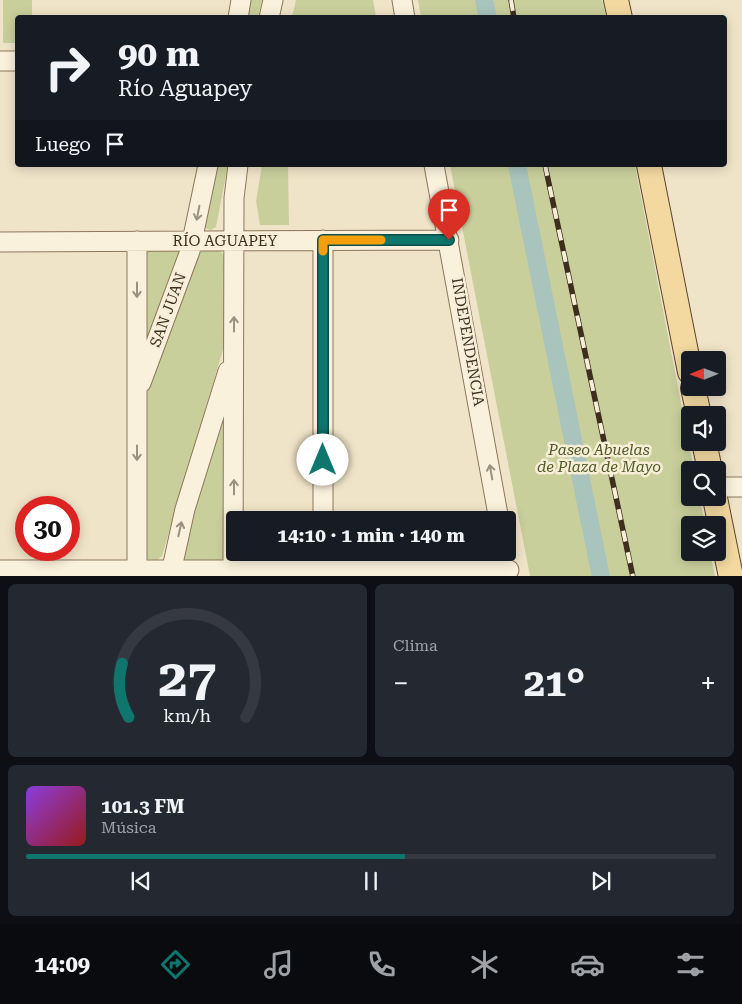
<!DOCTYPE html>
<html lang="es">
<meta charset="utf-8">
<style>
:root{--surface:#171b24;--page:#242831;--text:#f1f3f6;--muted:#9ea1a6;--line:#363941;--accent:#0f766e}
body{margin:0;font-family:"Roboto Serif",serif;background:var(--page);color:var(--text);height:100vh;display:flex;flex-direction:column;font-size:19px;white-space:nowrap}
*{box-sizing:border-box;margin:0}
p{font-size:16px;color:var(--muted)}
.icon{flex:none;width:28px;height:28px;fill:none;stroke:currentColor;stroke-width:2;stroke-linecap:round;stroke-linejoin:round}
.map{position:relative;height:576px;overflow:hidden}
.sheet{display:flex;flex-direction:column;gap:8px;padding:8px;background:#0d0f14;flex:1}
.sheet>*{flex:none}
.hud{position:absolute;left:15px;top:15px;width:712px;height:152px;border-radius:5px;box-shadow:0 2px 12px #0003;background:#171b24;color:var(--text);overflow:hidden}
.needle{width:32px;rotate:269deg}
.buttons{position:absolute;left:681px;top:351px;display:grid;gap:10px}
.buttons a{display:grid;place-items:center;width:45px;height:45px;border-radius:5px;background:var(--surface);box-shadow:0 2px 12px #0003;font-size:25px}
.speed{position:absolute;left:15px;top:496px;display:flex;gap:10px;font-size:25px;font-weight:700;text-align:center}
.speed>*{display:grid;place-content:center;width:65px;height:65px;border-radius:50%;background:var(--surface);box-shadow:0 2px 12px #0003;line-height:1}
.speed .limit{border:8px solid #d22;background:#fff;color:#111}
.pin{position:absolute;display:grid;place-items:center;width:42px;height:42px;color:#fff;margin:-51px -21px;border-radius:50% 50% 50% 0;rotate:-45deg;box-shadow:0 0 5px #0007}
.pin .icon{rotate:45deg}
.me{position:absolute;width:55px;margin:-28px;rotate:0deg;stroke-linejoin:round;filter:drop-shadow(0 0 4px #0008)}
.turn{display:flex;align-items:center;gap:18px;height:105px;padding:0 20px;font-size:22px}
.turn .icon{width:65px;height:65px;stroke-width:2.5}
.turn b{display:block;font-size:35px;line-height:42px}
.then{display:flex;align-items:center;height:48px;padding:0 20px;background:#0003;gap:10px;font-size:19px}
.big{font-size:38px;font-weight:700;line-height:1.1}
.sheet .card{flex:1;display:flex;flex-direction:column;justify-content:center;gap:8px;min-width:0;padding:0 18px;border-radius:8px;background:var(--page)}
.sheet .dial{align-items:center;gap:0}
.dial svg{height:130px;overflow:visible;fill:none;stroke:var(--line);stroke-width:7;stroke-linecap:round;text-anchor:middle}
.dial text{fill:var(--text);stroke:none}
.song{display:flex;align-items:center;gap:15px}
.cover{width:60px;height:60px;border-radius:8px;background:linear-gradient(135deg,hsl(270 70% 55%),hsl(0 70% 35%))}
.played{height:5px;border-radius:2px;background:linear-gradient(90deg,var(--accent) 55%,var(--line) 55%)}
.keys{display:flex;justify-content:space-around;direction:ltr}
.heat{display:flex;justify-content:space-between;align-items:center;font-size:28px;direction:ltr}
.sheet .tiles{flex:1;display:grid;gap:8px;grid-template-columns:1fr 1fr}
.card:last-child{grid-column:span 2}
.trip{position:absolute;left:226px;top:511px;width:290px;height:50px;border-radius:5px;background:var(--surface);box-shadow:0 2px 12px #0003;font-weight:700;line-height:50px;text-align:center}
.tabs{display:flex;height:80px;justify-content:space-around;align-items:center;background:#090b0e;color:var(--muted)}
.tabs .icon{width:35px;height:35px}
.tabs .selected{color:var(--accent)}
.tabs b{font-size:22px;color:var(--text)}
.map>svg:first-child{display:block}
.green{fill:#c9cf9b}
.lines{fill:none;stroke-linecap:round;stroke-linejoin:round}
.canal{stroke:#a9c4bc;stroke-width:18}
.minor-casing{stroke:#8d765c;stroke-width:21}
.major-casing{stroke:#5b4430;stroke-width:26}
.minor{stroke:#faf1dc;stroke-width:19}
.major{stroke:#f3d9a0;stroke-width:24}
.rail-casing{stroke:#3d2e20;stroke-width:5.5}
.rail{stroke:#f7eed8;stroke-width:4;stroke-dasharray:11;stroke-linecap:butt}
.oneway{stroke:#9c907e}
.route-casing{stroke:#0a4d48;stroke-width:12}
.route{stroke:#0f766e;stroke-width:9}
.slow{stroke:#f59e0b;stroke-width:9}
.labels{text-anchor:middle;stroke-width:5;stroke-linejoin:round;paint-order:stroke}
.street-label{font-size:15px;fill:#3d2e20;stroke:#f7eed8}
.park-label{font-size:15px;font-style:italic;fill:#4d5a26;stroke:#f7eed8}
</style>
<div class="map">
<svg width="742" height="577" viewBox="0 0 742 577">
<rect width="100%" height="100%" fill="#f0e4c8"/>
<!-- green -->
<path class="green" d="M 3,0 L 32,0 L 32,17 L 18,18 L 17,43 L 3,43 Z
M 250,0 L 262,0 L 258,17 L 246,18 Z
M 296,0 L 373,0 L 376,17 L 292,17 Z
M 418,0 L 602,0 L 606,17 L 421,17 Z
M 216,165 L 228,165 L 216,227 L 211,230 L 207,229 L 204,226 Z
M 262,165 L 288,165 L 289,225 L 260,225 L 256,201 Z
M 450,165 L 635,165 L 694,470 L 690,470 L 690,498 L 700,498 L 705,525 L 690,525 L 690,552 L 710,553 L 715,576 L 530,576 Z
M 204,250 C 214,250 222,248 225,259 L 224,346 L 162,556 L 157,560 L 146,559 L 145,399 L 195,258 L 198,253 Z
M 144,251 L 183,251 L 146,343 Z
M 224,414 L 225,561 L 182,561 L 198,493 Z"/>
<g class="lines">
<!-- canal -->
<path class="canal" d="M 484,0 L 488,18
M 517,165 L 601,577"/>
<defs>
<path id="minor" d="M 402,0 L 405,18
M 238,18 L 241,0
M 269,18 L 273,0
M 0,61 L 18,61
M 434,165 L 499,520
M 323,240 L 323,520
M 137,241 L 137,577
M 0,242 L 449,240
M 141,383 L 190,251 L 208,165
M 718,487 L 742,487
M 323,552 L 323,577
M 0,570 L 509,570
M 233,570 L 234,198 L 238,165
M 170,577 L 185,509 L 228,371"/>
<path id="major" d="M 616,0 L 620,18
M 649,165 L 690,372
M 693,388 L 699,415
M 704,442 L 710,470
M 715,498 L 731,577"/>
</defs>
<!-- minor casing -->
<use href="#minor" class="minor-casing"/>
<!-- major casing -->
<use href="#major" class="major-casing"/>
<!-- minor -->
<use href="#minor" class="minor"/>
<!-- major -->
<use href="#major" class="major"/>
<defs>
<path id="rail" d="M 511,0 L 514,18
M 545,165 L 633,577"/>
</defs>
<!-- rail casing -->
<use href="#rail" class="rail-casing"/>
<!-- rail -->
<use href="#rail" class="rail"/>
</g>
<!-- one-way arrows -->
<defs><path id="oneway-shaft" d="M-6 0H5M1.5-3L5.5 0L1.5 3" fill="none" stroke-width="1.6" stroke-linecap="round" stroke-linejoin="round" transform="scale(1.25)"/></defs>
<g class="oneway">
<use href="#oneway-shaft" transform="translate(198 213) rotate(101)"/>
<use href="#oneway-shaft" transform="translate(137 290) rotate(90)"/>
<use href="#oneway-shaft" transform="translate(234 324) rotate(-90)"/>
<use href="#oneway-shaft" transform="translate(137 453) rotate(90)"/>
<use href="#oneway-shaft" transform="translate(491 472) rotate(-100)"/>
<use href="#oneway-shaft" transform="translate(234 487) rotate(-90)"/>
<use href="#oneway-shaft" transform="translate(180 529) rotate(-77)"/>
</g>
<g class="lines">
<defs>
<path id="route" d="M 323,460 L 323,240 L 449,240"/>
</defs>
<!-- route casing -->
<use href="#route" class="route-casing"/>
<!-- route -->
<use href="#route" class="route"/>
<!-- slow -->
<path class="slow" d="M 323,251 L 323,240 L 381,240"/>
</g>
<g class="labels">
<!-- street labels -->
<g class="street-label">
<text x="225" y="246">RÍO AGUAPEY</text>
<text transform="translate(168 310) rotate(-70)" y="5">SAN JUAN</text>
<text transform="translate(468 342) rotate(80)" y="5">INDEPENDENCIA</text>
</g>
<!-- park labels -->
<g class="park-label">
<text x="599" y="455">Paseo Abuelas<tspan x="599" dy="17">de Plaza de Mayo</tspan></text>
</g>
</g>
</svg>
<div class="buttons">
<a><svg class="needle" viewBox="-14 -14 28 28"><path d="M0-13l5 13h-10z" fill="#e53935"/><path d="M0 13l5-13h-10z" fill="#9ea1a6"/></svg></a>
<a><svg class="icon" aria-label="sound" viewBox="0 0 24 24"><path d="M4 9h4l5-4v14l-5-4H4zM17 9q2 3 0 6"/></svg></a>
<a><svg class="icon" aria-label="search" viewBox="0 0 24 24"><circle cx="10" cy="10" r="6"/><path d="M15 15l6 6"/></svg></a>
<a><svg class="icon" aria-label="layers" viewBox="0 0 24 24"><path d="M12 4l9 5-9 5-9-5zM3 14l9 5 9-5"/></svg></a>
</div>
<div class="speed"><div class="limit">30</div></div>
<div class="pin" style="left:449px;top:240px;background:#d93025"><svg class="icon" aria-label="arrive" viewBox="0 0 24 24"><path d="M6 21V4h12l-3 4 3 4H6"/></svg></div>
<svg class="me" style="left:323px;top:460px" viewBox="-20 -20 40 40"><circle r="19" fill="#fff"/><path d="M0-13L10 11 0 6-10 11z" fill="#0f766e"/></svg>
<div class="trip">14:10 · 1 min · 140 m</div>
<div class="hud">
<div class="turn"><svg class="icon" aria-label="right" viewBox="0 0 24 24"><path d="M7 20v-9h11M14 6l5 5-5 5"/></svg><div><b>90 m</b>Río Aguapey</div></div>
<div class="then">Luego<svg class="icon" aria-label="arrive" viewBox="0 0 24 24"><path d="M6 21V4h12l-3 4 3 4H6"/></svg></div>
</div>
</div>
<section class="sheet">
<div class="tiles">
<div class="card dial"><svg viewBox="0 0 100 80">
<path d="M14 69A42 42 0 1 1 86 69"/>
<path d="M14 69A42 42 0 0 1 10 36" stroke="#0f766e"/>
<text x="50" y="56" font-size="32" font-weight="700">27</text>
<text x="50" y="72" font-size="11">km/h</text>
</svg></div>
<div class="card"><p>Clima</p>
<div class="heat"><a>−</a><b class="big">21°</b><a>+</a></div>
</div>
<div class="card">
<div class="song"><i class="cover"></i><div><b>101.3 FM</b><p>Música</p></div></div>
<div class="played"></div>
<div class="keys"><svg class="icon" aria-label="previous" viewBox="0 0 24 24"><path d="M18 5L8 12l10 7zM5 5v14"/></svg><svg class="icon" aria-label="pause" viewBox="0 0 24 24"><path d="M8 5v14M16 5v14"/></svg><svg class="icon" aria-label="next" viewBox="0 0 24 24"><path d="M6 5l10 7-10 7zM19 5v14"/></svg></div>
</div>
</div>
</section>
<nav class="tabs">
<b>14:09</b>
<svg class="icon selected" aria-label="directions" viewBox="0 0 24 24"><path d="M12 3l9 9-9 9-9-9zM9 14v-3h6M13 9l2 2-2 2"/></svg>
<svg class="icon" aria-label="music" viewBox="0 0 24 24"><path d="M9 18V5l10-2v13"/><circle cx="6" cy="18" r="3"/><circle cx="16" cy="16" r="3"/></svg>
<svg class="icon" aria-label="phone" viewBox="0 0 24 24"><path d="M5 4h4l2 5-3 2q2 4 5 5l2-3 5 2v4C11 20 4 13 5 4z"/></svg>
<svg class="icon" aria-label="climate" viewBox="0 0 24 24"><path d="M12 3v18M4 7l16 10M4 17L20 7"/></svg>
<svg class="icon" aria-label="car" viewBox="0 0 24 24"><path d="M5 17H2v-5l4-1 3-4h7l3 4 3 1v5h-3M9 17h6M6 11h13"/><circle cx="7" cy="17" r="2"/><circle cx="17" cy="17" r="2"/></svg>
<svg class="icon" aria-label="filters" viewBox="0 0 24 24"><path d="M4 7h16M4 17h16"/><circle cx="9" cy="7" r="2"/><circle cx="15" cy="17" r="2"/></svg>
</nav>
